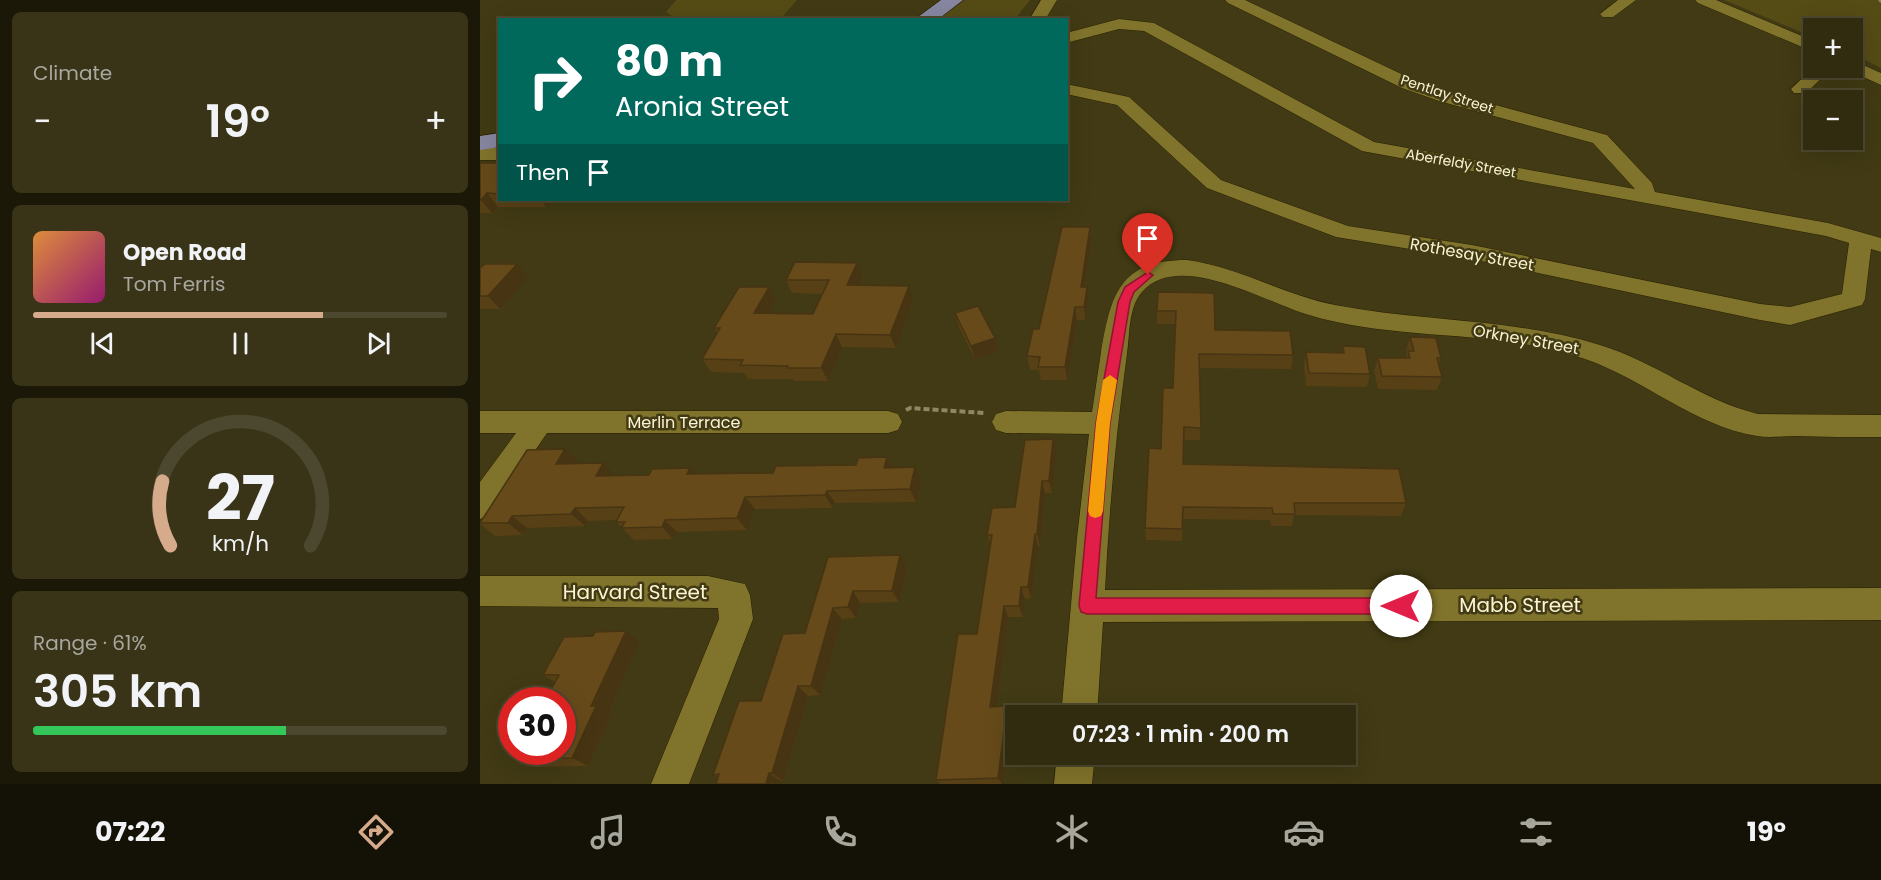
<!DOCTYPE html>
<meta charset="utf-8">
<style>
:root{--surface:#312c0f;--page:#393418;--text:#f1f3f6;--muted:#a8a79e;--line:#4c482f;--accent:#d6ab8b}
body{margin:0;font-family:Poppins,sans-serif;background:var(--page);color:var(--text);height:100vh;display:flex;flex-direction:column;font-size:22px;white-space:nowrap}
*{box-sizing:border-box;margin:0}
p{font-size:20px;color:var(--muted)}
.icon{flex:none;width:33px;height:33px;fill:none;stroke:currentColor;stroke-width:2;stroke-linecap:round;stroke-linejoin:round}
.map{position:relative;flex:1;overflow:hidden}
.side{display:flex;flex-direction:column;gap:12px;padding:12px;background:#1b1808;width:480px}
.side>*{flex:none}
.guide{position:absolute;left:18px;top:18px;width:570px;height:183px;border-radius:0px;box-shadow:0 6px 24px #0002,0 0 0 2px var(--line);background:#00695c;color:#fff;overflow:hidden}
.controls{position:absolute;left:1323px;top:18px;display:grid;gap:12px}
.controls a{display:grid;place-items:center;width:60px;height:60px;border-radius:0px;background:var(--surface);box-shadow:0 6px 24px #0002,0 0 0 2px var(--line);font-size:30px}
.speed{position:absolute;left:18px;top:687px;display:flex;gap:12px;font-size:30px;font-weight:700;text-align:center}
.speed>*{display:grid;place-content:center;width:78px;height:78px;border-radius:50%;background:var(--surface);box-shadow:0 6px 24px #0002,0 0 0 2px var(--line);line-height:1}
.speed .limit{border:9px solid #d22;background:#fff;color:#111}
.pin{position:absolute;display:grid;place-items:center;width:51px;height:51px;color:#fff;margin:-62px -26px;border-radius:50% 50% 50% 0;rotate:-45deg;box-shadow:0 0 6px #0007}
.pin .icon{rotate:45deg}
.me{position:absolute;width:66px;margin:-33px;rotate:270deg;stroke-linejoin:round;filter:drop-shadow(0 0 4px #0008)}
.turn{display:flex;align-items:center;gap:21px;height:126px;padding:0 18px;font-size:27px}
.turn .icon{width:78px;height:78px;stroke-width:2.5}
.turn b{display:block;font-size:42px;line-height:51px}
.then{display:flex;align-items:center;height:57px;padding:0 18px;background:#0003;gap:12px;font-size:22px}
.big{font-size:45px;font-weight:600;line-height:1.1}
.side .card{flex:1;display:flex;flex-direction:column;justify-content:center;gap:9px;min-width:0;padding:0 21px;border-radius:9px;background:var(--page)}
.side .dial{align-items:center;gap:0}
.dial svg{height:156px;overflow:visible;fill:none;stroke:var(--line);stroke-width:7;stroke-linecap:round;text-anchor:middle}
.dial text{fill:var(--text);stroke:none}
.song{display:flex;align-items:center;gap:18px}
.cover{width:72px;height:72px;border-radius:9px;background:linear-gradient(135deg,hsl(30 70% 55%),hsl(320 70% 35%))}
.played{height:6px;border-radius:3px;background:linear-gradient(90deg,var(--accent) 70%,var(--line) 70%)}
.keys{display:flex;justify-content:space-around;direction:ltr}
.heat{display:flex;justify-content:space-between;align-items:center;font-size:33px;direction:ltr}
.charge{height:9px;border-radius:4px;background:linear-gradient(90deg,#34c759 61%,var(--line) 0)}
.trip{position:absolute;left:525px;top:705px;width:351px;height:60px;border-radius:0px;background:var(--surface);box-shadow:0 6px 24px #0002,0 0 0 2px var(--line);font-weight:600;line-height:60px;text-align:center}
.dock{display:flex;height:96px;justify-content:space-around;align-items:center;background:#141206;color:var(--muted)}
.dock .icon{width:42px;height:42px}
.dock .active{color:var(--accent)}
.dock b{font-size:27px;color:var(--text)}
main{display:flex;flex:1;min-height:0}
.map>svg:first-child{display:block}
.green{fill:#554b15}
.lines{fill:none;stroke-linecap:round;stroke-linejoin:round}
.street-casing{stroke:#282000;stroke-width:1}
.primary-casing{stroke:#282000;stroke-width:1}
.path-far1{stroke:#8e8763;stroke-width:2;stroke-dasharray:4 2;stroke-linecap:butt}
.path{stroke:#8e8763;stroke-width:4;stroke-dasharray:6 3;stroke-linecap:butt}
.street{fill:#80732b;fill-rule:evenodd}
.primary{fill:#8686a0;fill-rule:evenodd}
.wall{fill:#584016}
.shaded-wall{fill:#473412}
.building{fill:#664a1a;stroke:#473412;stroke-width:1.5}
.route{fill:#e11d48;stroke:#92132f;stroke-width:1.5}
.slow{fill:#f59e0b}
.labels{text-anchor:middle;stroke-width:5;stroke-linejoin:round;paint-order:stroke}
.far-street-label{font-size:14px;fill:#fbf4d1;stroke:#413a14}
.street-label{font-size:16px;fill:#fbf4d1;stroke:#413a14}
.near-street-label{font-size:20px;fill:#fbf4d1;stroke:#413a14}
</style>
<main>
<section class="side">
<div class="card"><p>Climate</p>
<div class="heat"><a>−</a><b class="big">19°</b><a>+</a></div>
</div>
<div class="card">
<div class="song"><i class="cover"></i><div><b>Open Road</b><p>Tom Ferris</p></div></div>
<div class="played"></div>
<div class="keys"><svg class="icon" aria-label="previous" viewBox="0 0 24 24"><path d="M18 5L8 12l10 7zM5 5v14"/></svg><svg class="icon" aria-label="pause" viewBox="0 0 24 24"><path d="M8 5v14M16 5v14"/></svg><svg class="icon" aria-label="next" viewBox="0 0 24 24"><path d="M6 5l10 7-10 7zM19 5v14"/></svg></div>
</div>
<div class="card dial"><svg viewBox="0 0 100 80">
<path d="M14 69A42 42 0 1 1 86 69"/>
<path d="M14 69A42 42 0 0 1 10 36" stroke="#d6ab8b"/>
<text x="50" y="56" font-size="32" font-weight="700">27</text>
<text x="50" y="72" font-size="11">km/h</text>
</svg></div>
<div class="card"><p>Range · 61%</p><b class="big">305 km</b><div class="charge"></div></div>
</section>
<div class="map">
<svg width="1401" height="784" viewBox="0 0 1401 784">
<rect width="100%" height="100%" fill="#413a14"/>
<!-- green -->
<path class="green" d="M 196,0 L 317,0 L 303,16 L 198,20 L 186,12 Z
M 485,0 L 550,0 L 535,19 L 457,20 Z
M 1244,0 L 1401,0 L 1401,68 L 1373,54 L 1372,28 L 1334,28 L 1333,37 Z"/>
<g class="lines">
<defs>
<path id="street" d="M 561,0 L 577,0 L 565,20 L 549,20 Z
M 745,0 L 765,0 L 934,80 L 971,93 L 1127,135 L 1172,183 L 1175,192 L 1348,223 L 1401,238 L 1401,252 L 1391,249 L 1385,299 L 1382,305 L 1310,325 L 1280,320 L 992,259 L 856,237 L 727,188 L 637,105 L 586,94 L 586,84 L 649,97 L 741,180 L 868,226 L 992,245 L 1280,304 L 1310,307 L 1362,294 L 1369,243 L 1346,236 L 882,151 L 664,31 L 639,29 L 586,43 L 586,33 L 639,19 L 674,23 L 894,142 L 1155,189 L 1113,143 L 959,101 L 922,88 L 748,3 Z
M 1138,0 L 1156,0 L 1133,17 L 1123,17 L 1120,14 Z
M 1215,0 L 1236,0 L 1334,41 L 1334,52 L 1218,3 Z
M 1372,60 L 1401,73 L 1401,85 L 1366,69 L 1372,68 Z
M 1334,67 L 1352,68 L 1326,93 L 1314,93 L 1311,89 Z
M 0,148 L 20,148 L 20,160 L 0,160 Z
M 707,260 C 759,267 804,295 855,305 C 943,322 1033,318 1120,345 C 1176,362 1221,400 1278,414 L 1401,415 L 1401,437 C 1372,437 1343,437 1315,436 C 1302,436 1289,438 1277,436 C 1214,426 1164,379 1105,359 C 1016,328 918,342 829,315 C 787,303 698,249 662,292 C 648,308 650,335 647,354 C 636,433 629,511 625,590 L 1401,588 L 1401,620 L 623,622 L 617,716 L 581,716 L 597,538 L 609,434 L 526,433 L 516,430 L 512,422 L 516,414 L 526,411 L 612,412 C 615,392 618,372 621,352 C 631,295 639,260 707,260 Z
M 0,411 L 408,411 L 418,414 L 422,422 L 418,430 L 408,433 L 67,433 L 11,515 L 0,519 L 0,482 L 36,433 L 0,433 Z
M 0,576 L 228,576 L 265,584 L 270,595 L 273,619 L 209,784 L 171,784 L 239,619 L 238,608 L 0,606 Z
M 577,754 L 615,754 L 612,784 L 574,784 Z"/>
<path id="primary" d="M 461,0 L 483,0 L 457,20 L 434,20 Z
M 20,133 L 20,147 L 0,150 L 0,136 Z"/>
</defs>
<!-- street casing -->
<use href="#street" class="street-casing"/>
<!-- primary casing -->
<use href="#primary" class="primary-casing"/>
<!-- path-far1 -->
<path class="path-far1" d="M 1399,0 L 1401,2"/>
<!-- path -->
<path class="path" d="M 426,410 L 430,408 L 504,413"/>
<!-- street -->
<use href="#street" class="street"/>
<!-- primary -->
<use href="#primary" class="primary"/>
</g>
<!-- wall -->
<path class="wall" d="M 0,163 L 20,163 L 20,200 L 74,200 L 66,207 L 18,207 L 12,213 L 0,213 Z
M 92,200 L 159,200 L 157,202 L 94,201 Z
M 610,227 L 611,241 L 605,287 L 608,301 L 605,320 L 597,320 L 587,380 L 561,380 L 559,370 L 550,370 L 547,356 L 559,329 Z
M 377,263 L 383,276 L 379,285 L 433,299 L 416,348 L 362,347 L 348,381 L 314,381 L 313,379 L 268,379 L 264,373 L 231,372 L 222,359 L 238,333 L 234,328 L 289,287 L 296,300 L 289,313 L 333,314 L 343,294 L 312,293 L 306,280 Z
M 0,268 L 48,278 L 20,309 L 0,309 Z
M 678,292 L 735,330 L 813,355 L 811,369 L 719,368 L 720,440 L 704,440 L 704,464 L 926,503 L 921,516 L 814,515 L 812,526 L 791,526 L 790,520 L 703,519 L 702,541 L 666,540 L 665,528 L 693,388 L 695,324 L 677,324 L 677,311 Z
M 475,313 L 515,338 L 518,351 L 495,359 L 479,327 Z
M 930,337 L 961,358 L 959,365 L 962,377 L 957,390 L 898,389 L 894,371 L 898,358 L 926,358 L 927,355 L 926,351 Z
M 863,346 L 890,374 L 887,387 L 826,386 L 824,366 L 826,352 L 862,353 Z
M 573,439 L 576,452 L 572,493 L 565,493 L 560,546 L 558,546 L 551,598 L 545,599 L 543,617 L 528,617 L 516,707 L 527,706 L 532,716 L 523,784 L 460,784 L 456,780 L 497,634 L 511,545 L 507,535 L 535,507 Z
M 407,457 L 412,468 L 441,480 L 436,502 L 355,503 L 353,508 L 275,509 L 267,530 L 197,532 L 193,539 L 154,540 L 136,522 L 137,520 L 108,521 L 105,526 L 47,528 L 43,535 L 15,536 L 0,524 L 0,522 L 98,462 L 97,464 L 135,476 L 293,473 L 376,465 Z
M 420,555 L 427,567 L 419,602 L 380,603 L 376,618 L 362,619 L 340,695 L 328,696 L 303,781 L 238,777 L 233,775 L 325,633 L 348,557 Z
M 159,642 L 128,713 L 131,715 L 108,766 L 54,767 L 36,759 L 75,682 L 63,675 Z"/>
<!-- shaded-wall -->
<path class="shaded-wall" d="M 7,193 L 18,207 L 12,213 L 1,200 Z
M 61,200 L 74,200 L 66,207 Z
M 610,227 L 611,241 L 603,301 L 601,287 Z
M 377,263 L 383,276 L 373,298 L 367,285 Z
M 37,264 L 48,278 L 20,309 L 8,296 Z
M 429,286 L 433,299 L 416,348 L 410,335 Z
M 289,287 L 296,300 L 282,327 L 274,313 Z
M 607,287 L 608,301 L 605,320 L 604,307 Z
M 595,307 L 597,320 L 587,380 L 585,367 Z
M 356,334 L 362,347 L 348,381 L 341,368 Z
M 515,338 L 518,351 L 495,359 L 491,346 Z
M 573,439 L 576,452 L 572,493 L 569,481 Z
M 85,449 L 98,462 L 89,477 L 76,464 Z
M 407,457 L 413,470 L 404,468 Z
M 123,463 L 135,476 L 116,476 Z
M 435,467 L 441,480 L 436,502 L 430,489 Z
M 210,468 L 220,481 L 207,474 Z
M 562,481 L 565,493 L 560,546 L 557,534 Z
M 347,491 L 355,503 L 353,508 L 345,495 Z
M 265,497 L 275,509 L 267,530 L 257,518 Z
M 95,508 L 108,521 L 105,526 L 91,514 Z
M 32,516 L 47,528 L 43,535 L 28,523 Z
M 185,520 L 197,532 L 193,539 L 182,527 Z
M 555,534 L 558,546 L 551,598 L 548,587 Z
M 420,555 L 427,567 L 419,602 L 412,591 Z
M 541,587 L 545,599 L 543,617 L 539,606 Z
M 373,591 L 380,603 L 376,618 L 368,607 Z
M 524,606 L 528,617 L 515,716 L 510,707 Z
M 353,608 L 362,619 L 340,695 L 331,686 Z
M 146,631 L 159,642 L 128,713 L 131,715 L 108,766 L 92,758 L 111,706 Z
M 318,686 L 328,696 L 303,781 L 292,773 Z
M 527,706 L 532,716 L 523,784 L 522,784 L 518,778 Z
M 289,773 L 301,781 L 300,784 L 286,784 Z"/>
<!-- building -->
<path class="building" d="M 0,163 L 20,163 L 20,194 L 7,193 L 1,200 L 0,200 Z
M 582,227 L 610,227 L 601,287 L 607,287 L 604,307 L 595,307 L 585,367 L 558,367 L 560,357 L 547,356 L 553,329 L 559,329 Z
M 315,262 L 377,263 L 367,285 L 429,286 L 410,335 L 356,334 L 341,368 L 307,368 L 308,366 L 260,365 L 263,360 L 222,359 L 240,328 L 234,328 L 259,287 L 289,287 L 274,313 L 333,314 L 349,280 L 306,280 Z
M 5,264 L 37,264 L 8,296 L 0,296 L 0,268 Z
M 678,292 L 734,293 L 735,330 L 810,331 L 813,355 L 719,354 L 721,428 L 704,427 L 703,464 L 919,469 L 926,503 L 814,503 L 815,514 L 793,514 L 792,508 L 703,507 L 702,529 L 665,528 L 669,448 L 681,449 L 683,388 L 693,388 L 696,311 L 677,311 Z
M 498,306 L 515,338 L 491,346 L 475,313 Z
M 930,337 L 956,338 L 961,358 L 957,358 L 962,377 L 902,376 L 898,358 L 930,358 L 928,351 L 934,351 Z
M 863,346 L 885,347 L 890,374 L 829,373 L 826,352 L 864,353 Z
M 573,439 L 569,481 L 562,481 L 557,534 L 555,534 L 548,587 L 541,587 L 539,606 L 524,606 L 510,707 L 527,706 L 518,778 L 456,780 L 478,634 L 497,634 L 512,535 L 507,535 L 512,508 L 535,507 L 545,440 Z
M 85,449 L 76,464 L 123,463 L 116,476 L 169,475 L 172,469 L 210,468 L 207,474 L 293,473 L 296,466 L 376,465 L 378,458 L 407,457 L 404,468 L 435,467 L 430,489 L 347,491 L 345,495 L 265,497 L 257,518 L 185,520 L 182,527 L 141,528 L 145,522 L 136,522 L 144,507 L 95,508 L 91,514 L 32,516 L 28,523 L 0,523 L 47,450 Z
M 420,555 L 412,591 L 373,591 L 368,607 L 353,608 L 331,686 L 318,686 L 292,773 L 289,773 L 286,784 L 236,784 L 239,774 L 233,775 L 259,701 L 281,701 L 303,634 L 325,633 L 348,557 Z
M 146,631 L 111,706 L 116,706 L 92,758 L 36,759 L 39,752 L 82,752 L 82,700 L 65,700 L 79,675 L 63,675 L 84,637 L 113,636 L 115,632 Z"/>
<!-- route -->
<path class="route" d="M 668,272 L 673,275 L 654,292 L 650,302 L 630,423 L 616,598 L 921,598 L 927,600 L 930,606 L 927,611 L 921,614 L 607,614 L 601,612 L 599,606 L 616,423 L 638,302 L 645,287 Z"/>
<!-- slow -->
<path class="slow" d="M 630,375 L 637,380 L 630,423 L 623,511 L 621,516 L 615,518 L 610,516 L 608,511 L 616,423 L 623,380 Z"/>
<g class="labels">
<!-- far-street labels -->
<g class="far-street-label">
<text transform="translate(967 94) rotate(18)" y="5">Pentlay Street</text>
<text transform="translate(981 163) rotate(10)" y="5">Aberfeldy Street</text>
</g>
<!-- street labels -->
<g class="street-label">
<text transform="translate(992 254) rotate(10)" y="6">Rothesay Street</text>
<text transform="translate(1046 339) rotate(10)" y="6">Orkney Street</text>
<text x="204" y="428">Merlin Terrace</text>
</g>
<!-- near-street labels -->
<g class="near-street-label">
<text x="155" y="599">Harvard Street</text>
<text x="1040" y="612">Mabb Street</text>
</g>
</g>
</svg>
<div class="controls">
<a>+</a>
<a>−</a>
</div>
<div class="speed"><div class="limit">30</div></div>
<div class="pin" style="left:668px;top:275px;background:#d93025"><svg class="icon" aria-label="arrive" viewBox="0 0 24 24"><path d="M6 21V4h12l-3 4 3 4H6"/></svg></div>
<svg class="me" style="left:921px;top:606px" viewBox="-20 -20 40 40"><circle r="19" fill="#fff"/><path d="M0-13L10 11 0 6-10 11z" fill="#e11d48"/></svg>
<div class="trip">07:23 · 1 min · 200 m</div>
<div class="guide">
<div class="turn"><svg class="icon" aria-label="right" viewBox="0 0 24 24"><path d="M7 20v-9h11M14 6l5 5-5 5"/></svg><div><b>80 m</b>Aronia Street</div></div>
<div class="then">Then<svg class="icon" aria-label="arrive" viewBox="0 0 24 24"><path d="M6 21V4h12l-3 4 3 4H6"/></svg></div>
</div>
</div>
</main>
<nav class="dock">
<b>07:22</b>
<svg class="icon active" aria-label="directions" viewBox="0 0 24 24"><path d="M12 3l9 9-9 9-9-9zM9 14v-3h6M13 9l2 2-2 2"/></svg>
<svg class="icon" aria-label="music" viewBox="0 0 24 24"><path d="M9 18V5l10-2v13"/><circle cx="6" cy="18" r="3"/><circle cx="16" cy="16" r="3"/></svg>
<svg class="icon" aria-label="phone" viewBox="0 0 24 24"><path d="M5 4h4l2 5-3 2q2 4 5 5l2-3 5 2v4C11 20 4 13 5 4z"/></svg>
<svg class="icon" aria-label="climate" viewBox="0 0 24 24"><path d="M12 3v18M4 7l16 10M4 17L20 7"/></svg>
<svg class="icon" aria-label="car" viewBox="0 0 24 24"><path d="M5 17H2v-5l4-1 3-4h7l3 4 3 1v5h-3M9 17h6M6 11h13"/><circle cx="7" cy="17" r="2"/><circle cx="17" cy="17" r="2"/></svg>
<svg class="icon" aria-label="filters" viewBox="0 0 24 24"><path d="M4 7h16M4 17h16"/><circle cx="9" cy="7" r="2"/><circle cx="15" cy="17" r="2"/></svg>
<b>19°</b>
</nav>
